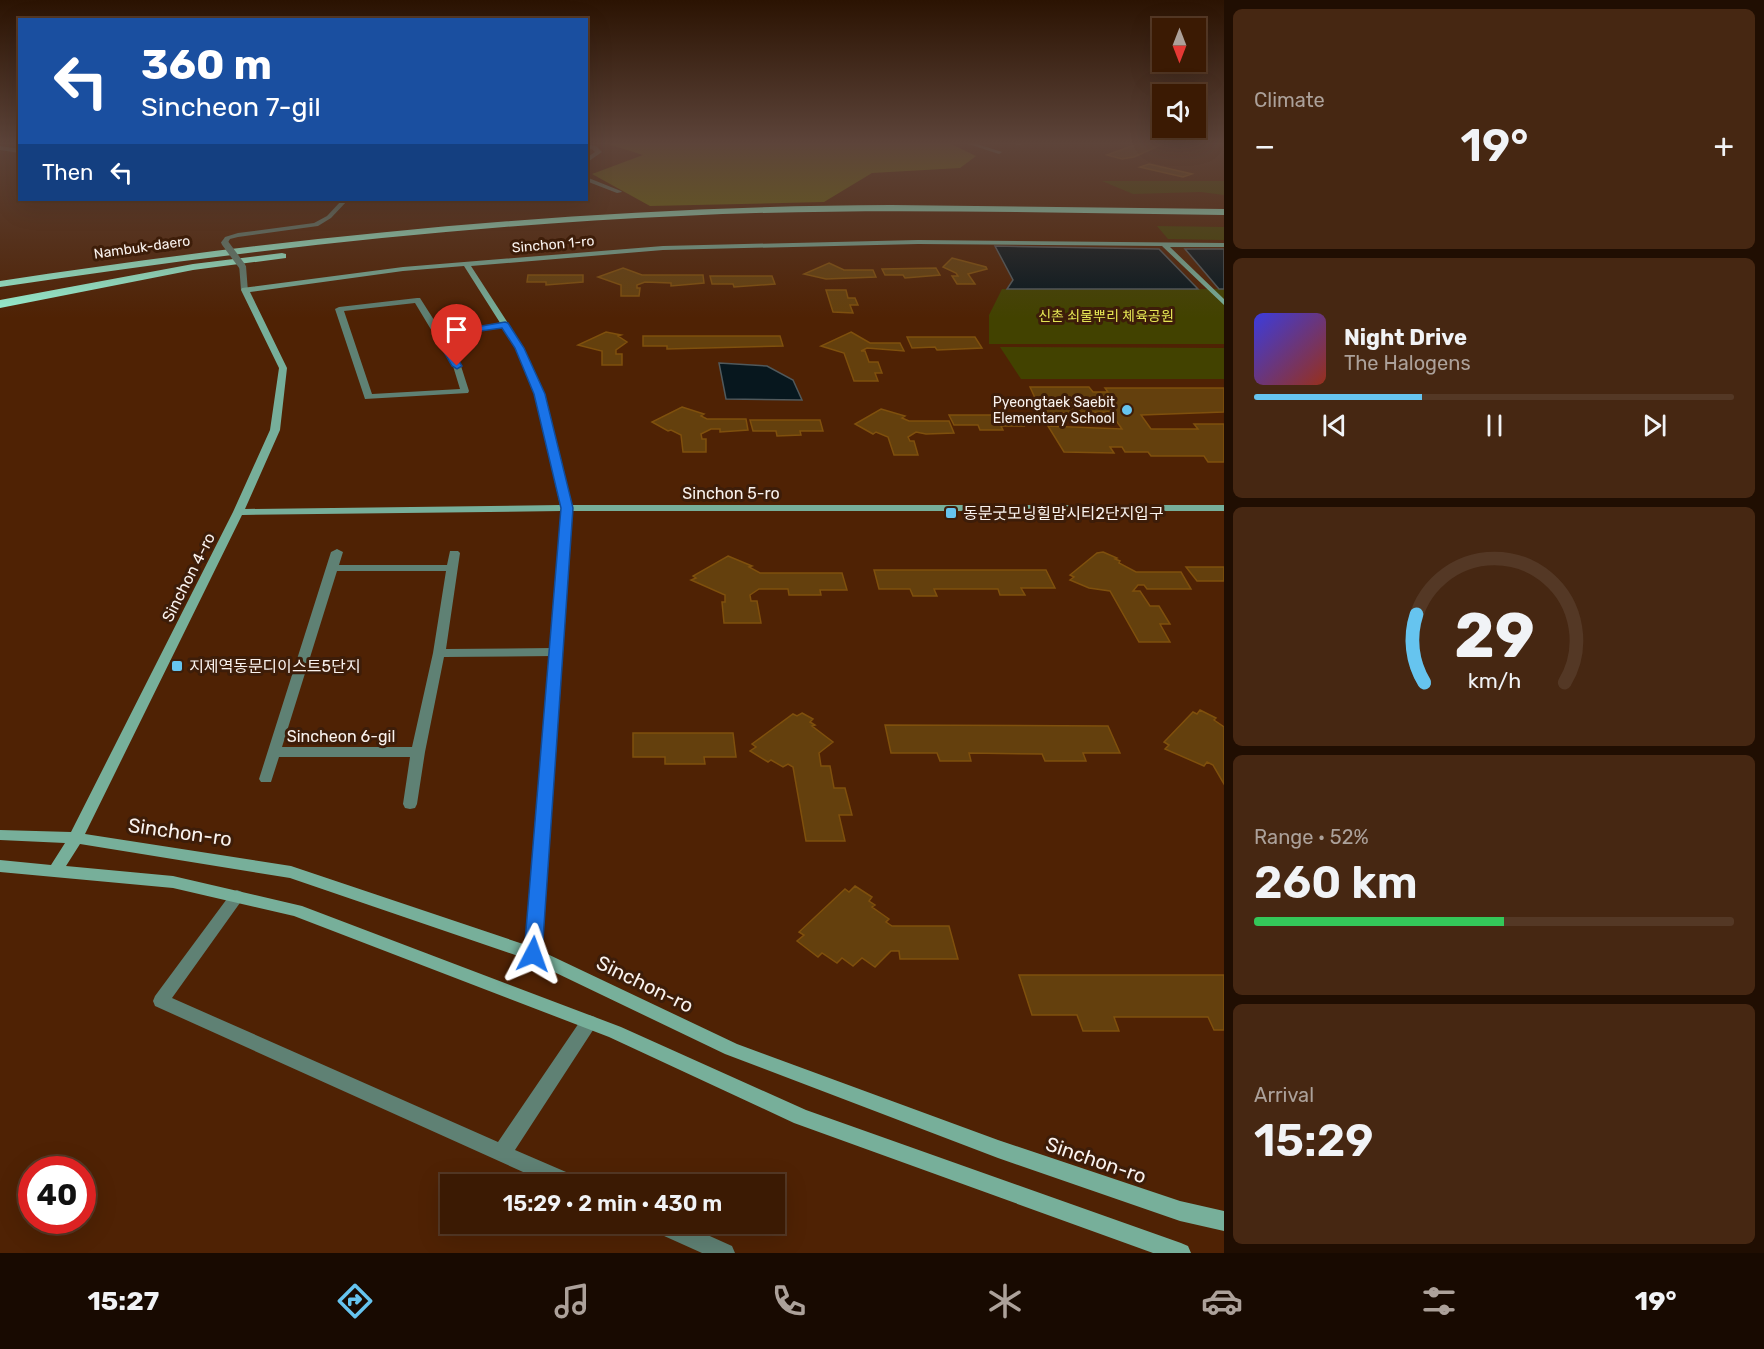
<!DOCTYPE html>
<meta charset="utf-8">
<style>
:root{--surface:#3b1a03;--page:#462712;--text:#f1f3f6;--muted:#aca19a;--line:#543825;--accent:#66c4ef}
body{margin:0;font-family:Rubik,"Noto Sans KR",sans-serif;background:var(--page);color:var(--text);height:100vh;display:flex;flex-direction:column;font-size:22px;white-space:nowrap}
*{box-sizing:border-box;margin:0}
p{font-size:20px;color:var(--muted)}
.icon{flex:none;width:33px;height:33px;fill:none;stroke:currentColor;stroke-width:2;stroke-linecap:round;stroke-linejoin:round}
.map{position:relative;flex:1;overflow:hidden}
.panel{display:flex;flex-direction:column;gap:9px;padding:9px;background:#200e02;width:540px}
.panel>*{flex:none}
.top-card{position:absolute;left:18px;top:18px;width:570px;height:183px;border-radius:0px;box-shadow:0 6px 24px #0002,0 0 0 2px var(--line);background:#1a4fa0;color:#fff;overflow:hidden}
.needle{width:39px;rotate:180deg}
.controls{position:absolute;left:1152px;top:18px;display:grid;gap:12px}
.controls a{display:grid;place-items:center;width:54px;height:54px;border-radius:0px;background:var(--surface);box-shadow:0 6px 24px #0002,0 0 0 2px var(--line);font-size:30px}
.speed{position:absolute;left:18px;top:1156px;display:flex;gap:12px;font-size:30px;font-weight:700;text-align:center}
.speed>*{display:grid;place-content:center;width:78px;height:78px;border-radius:50%;background:var(--surface);box-shadow:0 6px 24px #0002,0 0 0 2px var(--line);line-height:1}
.speed .limit{border:9px solid #d22;background:#fff;color:#111}
.pin{position:absolute;display:grid;place-items:center;width:51px;height:51px;color:#fff;margin:-62px -26px;border-radius:50% 50% 50% 0;rotate:-45deg;box-shadow:0 0 6px #0007}
.pin .icon{rotate:45deg}
.me{position:absolute;width:66px;margin:-33px;rotate:4deg;stroke-linejoin:round;filter:drop-shadow(0 0 4px #0008)}
.turn{display:flex;align-items:center;gap:21px;height:126px;padding:0 24px;font-size:27px}
.turn .icon{width:78px;height:78px;stroke-width:2.5}
.turn b{display:block;font-size:42px;line-height:51px}
.then{display:flex;align-items:center;height:57px;padding:0 24px;background:#0003;gap:12px;font-size:22px}
.big{font-size:45px;font-weight:600;line-height:1.1}
.panel .tile{flex:1;display:flex;flex-direction:column;justify-content:center;gap:9px;min-width:0;padding:0 21px;border-radius:9px;background:var(--page)}
.panel .dial{align-items:center;gap:0}
.dial svg{height:156px;overflow:visible;fill:none;stroke:var(--line);stroke-width:7;stroke-linecap:round;text-anchor:middle}
.dial text{fill:var(--text);stroke:none}
.song{display:flex;align-items:center;gap:18px}
.cover{width:72px;height:72px;border-radius:9px;background:linear-gradient(135deg,hsl(240 70% 55%),hsl(10 70% 35%))}
.played{height:6px;border-radius:3px;background:linear-gradient(90deg,var(--accent) 35%,var(--line) 35%)}
.keys{display:flex;justify-content:space-around;direction:ltr}
.heat{display:flex;justify-content:space-between;align-items:center;font-size:33px;direction:ltr}
.charge{height:9px;border-radius:4px;background:linear-gradient(90deg,#34c759 52%,var(--line) 0)}
.trip{position:absolute;left:440px;top:1174px;width:345px;height:60px;border-radius:0px;background:var(--surface);box-shadow:0 6px 24px #0002,0 0 0 2px var(--line);font-weight:600;line-height:60px;text-align:center}
.dock{display:flex;height:96px;justify-content:space-around;align-items:center;background:#180a01;color:var(--muted)}
.dock .icon{width:42px;height:42px}
.dock .on{color:var(--accent)}
.dock b{font-size:27px;color:var(--text)}
main{display:flex;flex:1;min-height:0}
.map>svg:first-child{display:block}
.green{fill:#424200}
.forest{fill:#696908}
.water{fill:#07171e;stroke:#50595c;stroke-width:1.5}
.building{fill:#64400d;stroke:#7f500d;stroke-width:1.5}
.lines{fill:none;stroke-linecap:round;stroke-linejoin:round}
.street{fill:#5f8174;fill-rule:evenodd}
.secondary{fill:#77af9a;fill-rule:evenodd}
.highway{fill:#98f2d2;fill-rule:evenodd}
.street-bridge{stroke:#5f8174;stroke-width:7}
.route{fill:#1a73e8;stroke:#114b97;stroke-width:1.5}
.poi-dot{fill:#66c4ef;stroke:#3d1d09;stroke-width:2}
.labels{text-anchor:middle;stroke-width:6;stroke-linejoin:round;paint-order:stroke}
.far-street-label{font-size:14px;fill:#f9f2ee;stroke:#3d1d09}
.far-park-label{font-size:14px;fill:#e5e554;stroke:#3d1d09}
.far-poi-label{font-size:14px;fill:#f9f2ee;stroke:#3d1d09;text-anchor:end}
.street-label{font-size:16px;fill:#f9f2ee;stroke:#3d1d09}
.poi-label{font-size:16px;fill:#f9f2ee;stroke:#3d1d09;text-anchor:start}
.near-street-label{font-size:20px;fill:#f9f2ee;stroke:#3d1d09}
</style>
<main>
<div class="map">
<svg width="1224" height="1253" viewBox="0 0 1224 1253">
<rect width="100%" height="100%" fill="#4f2204"/>
<!-- green -->
<path class="green" d="M 1102,181 L 1224,181 L 1224,195 L 1201,192 L 1133,194 Z
M 1157,226 L 1224,227 L 1224,240 L 1168,239 Z
M 1002,289 L 1224,289 L 1224,344 L 989,344 L 989,315 Z
M 1000,347 L 1224,348 L 1224,379 L 1021,379 Z"/>
<!-- forest -->
<path class="forest" d="M 605,143 L 949,143 L 976,156 L 960,168 L 872,173 L 824,202 L 650,206 L 592,174 L 643,155 Z"/>
<!-- water -->
<path class="water" d="M 995,246 L 1159,249 L 1198,289 L 1007,289 L 1013,280 Z
M 1185,249 L 1224,249 L 1224,289 L 1219,289 Z
M 719,363 L 767,366 L 793,380 L 802,400 L 726,399 Z"/>
<!-- building -->
<path class="building" d="M 1140,143 L 1165,143 L 1134,157 L 1122,159 L 1107,155 Z
M 1149,164 L 1192,174 L 1183,177 L 1140,167 Z
M 952,258 L 986,267 L 987,269 L 968,274 L 975,284 L 957,284 L 952,276 L 958,276 L 956,273 L 943,267 Z
M 829,263 L 844,270 L 873,270 L 876,277 L 826,279 L 804,274 Z
M 623,268 L 642,275 L 703,275 L 704,283 L 671,286 L 671,283 L 645,282 L 637,285 L 637,288 L 640,288 L 639,296 L 621,296 L 621,285 L 598,277 Z
M 936,268 L 940,275 L 905,278 L 903,275 L 885,275 L 882,269 Z
M 528,275 L 583,275 L 583,282 L 546,285 L 546,282 L 527,282 Z
M 710,276 L 772,276 L 775,284 L 734,287 L 733,284 L 712,284 Z
M 826,290 L 846,290 L 848,298 L 855,298 L 858,305 L 850,305 L 853,313 L 833,312 Z
M 606,332 L 621,335 L 618,336 L 627,342 L 616,350 L 616,354 L 622,354 L 622,365 L 602,365 L 602,351 L 578,345 Z
M 851,332 L 870,343 L 900,343 L 904,351 L 867,348 L 861,351 L 865,351 L 869,362 L 878,362 L 882,373 L 875,373 L 878,381 L 854,381 L 844,353 L 821,346 Z
M 643,336 L 780,336 L 783,346 L 667,349 L 667,346 L 643,346 Z
M 907,337 L 975,337 L 982,348 L 937,350 L 935,347 L 912,348 Z
M 1030,387 L 1089,387 L 1093,392 L 1108,392 L 1105,388 L 1224,388 L 1224,412 L 1141,415 L 1151,429 L 1198,429 L 1194,424 L 1224,424 L 1224,462 L 1208,462 L 1204,456 L 1151,456 L 1148,452 L 1125,452 L 1122,447 L 1110,447 L 1114,453 L 1064,452 L 1048,426 L 1122,429 L 1110,412 L 1042,413 Z
M 682,407 L 704,414 L 701,416 L 707,419 L 746,419 L 748,430 L 720,432 L 720,429 L 711,429 L 701,434 L 702,439 L 706,439 L 706,452 L 683,452 L 681,435 L 671,430 L 668,431 L 652,422 Z
M 881,409 L 905,416 L 902,418 L 909,421 L 949,421 L 954,433 L 926,434 L 916,432 L 908,437 L 910,441 L 914,441 L 918,455 L 894,455 L 888,437 L 876,432 L 873,434 L 855,424 Z
M 949,415 L 1017,415 L 1024,426 L 1001,426 L 1003,430 L 980,430 L 978,425 L 954,425 Z
M 750,420 L 820,420 L 823,431 L 800,431 L 801,435 L 777,436 L 776,431 L 753,431 Z
M 1103,552 L 1117,558 L 1115,559 L 1120,561 L 1119,563 L 1136,572 L 1181,572 L 1191,589 L 1147,589 L 1144,585 L 1138,585 L 1133,591 L 1140,591 L 1150,606 L 1159,606 L 1170,624 L 1160,624 L 1170,642 L 1139,642 L 1110,591 L 1089,588 L 1070,580 L 1074,577 L 1070,575 L 1097,553 Z
M 728,556 L 752,566 L 749,567 L 760,573 L 842,573 L 847,590 L 820,590 L 821,595 L 789,595 L 788,589 L 759,589 L 750,595 L 751,601 L 757,601 L 761,623 L 724,623 L 722,602 L 725,602 L 725,595 L 691,580 L 696,578 L 693,576 Z
M 1186,567 L 1224,567 L 1224,581 L 1197,581 Z
M 874,570 L 1046,570 L 1055,588 L 1021,588 L 1025,595 L 1000,595 L 998,589 L 934,589 L 937,596 L 913,596 L 910,589 L 879,589 Z
M 1200,710 L 1216,718 L 1214,720 L 1224,727 L 1224,784 L 1213,765 L 1207,762 L 1204,766 L 1165,749 L 1169,745 L 1164,742 L 1193,712 L 1197,714 Z
M 802,713 L 813,719 L 810,722 L 815,725 L 812,726 L 833,742 L 819,753 L 821,766 L 830,766 L 834,788 L 845,788 L 852,815 L 839,815 L 845,841 L 806,841 L 793,767 L 788,764 L 783,767 L 771,760 L 768,762 L 750,751 L 756,747 L 752,744 L 793,714 L 797,716 Z
M 885,725 L 1108,726 L 1120,753 L 1083,753 L 1086,761 L 1045,761 L 1042,754 L 969,753 L 971,761 L 940,761 L 937,753 L 891,753 Z
M 633,733 L 733,733 L 736,757 L 704,757 L 705,764 L 665,764 L 665,757 L 633,757 Z
M 855,886 L 872,897 L 869,901 L 875,905 L 872,907 L 889,919 L 886,922 L 892,926 L 949,926 L 958,959 L 900,959 L 899,951 L 891,951 L 875,967 L 862,958 L 853,966 L 842,958 L 837,963 L 822,953 L 818,957 L 797,941 L 804,935 L 799,932 L 845,889 L 849,892 Z
M 1019,975 L 1224,975 L 1224,1030 L 1214,1030 L 1208,1017 L 1114,1017 L 1119,1031 L 1083,1031 L 1077,1015 L 1032,1015 Z"/>
<g class="lines">
<!-- street -->
<path class="street" d="M 965,143 L 974,143 L 1002,152 L 999,154 Z
M 586,144 L 596,146 L 602,152 L 586,163 L 586,158 L 595,152 L 592,149 L 586,148 Z
M 0,146 L 20,149 L 20,153 L 0,150 Z
M 586,177 L 621,191 L 622,192 L 617,193 L 586,181 Z
M 342,200 L 348,200 L 331,218 L 318,226 L 238,237 L 230,239 L 227,244 L 221,243 L 225,237 L 238,233 L 314,223 L 327,216 Z
M 239,264 L 246,266 L 248,292 L 241,290 Z
M 417,298 L 420,298 L 441,331 L 505,323 L 509,325 L 505,327 L 444,336 L 461,366 L 469,391 L 468,393 L 365,399 L 335,309 L 339,307 ZM 415,303 L 453,366 L 460,389 L 372,394 L 344,311 Z
M 337,549 L 343,552 L 339,565 L 447,565 L 450,551 L 458,551 L 460,553 L 446,649 L 554,648 L 560,652 L 554,656 L 444,657 L 425,752 L 417,804 L 415,808 L 410,809 L 405,808 L 403,804 L 410,757 L 279,757 L 271,782 L 261,782 L 259,779 L 331,552 ZM 337,571 L 446,571 L 433,653 L 412,747 L 282,747 Z
M 237,890 L 242,892 L 245,896 L 242,900 L 172,998 L 498,1142 L 583,1017 L 589,1015 L 595,1017 L 598,1022 L 595,1027 L 515,1150 L 580,1178 L 583,1185 L 552,1185 L 155,1006 L 153,1001 L 155,996 L 232,892 Z
M 650,1224 L 683,1224 L 732,1246 L 735,1253 L 702,1253 L 653,1231 Z"/>
<!-- secondary -->
<path class="secondary" d="M 1009,143 L 1023,143 L 1020,145 Z
M 918,240 L 1224,243 L 1224,247 L 1170,247 L 1224,299 L 1224,305 L 1162,246 L 918,244 L 663,250 L 471,266 L 524,348 L 543,394 L 570,505 L 1224,505 L 1224,511 L 571,511 L 541,951 L 737,1044 L 998,1140 L 1180,1201 L 1224,1211 L 1224,1231 L 1180,1221 L 998,1158 L 725,1054 L 527,959 L 290,878 L 80,844 L 66,866 L 173,876 L 302,906 L 621,1027 L 806,1110 L 1181,1243 L 1188,1246 L 1191,1253 L 1153,1253 L 794,1123 L 609,1037 L 294,916 L 173,888 L 0,872 L 0,860 L 51,865 L 65,843 L 0,840 L 0,830 L 71,832 L 233,512 L 270,430 L 279,368 L 241,290 L 242,288 L 403,267 L 663,246 ZM 464,266 L 516,348 L 535,394 L 560,505 L 245,509 L 280,430 L 287,368 L 250,292 L 403,271 ZM 561,511 L 526,945 L 291,866 L 85,834 L 242,515 Z"/>
<!-- highway -->
<path class="highway" d="M 891,205 L 1224,209 L 1224,215 C 1043,213 862,207 681,216 C 453,226 226,253 0,287 L 0,281 C 295,236 592,206 891,205 Z
M 282,253 L 286,254 L 286,258 L 193,270 L 0,308 L 0,300 L 193,264 Z"/>
<!-- street-bridge -->
<path class="street-bridge" d="M 225,243 L 242,266"/>
</g>
<!-- sky -->
<linearGradient id="sky" x2="0" y2="1"><stop stop-color="#2b1302"/><stop offset="0.45" stop-color="#5d443a"/><stop offset="1" stop-color="#5d443a" stop-opacity="0"/></linearGradient>
<rect width="1224" height="318" fill="url(#sky)"/>
<!-- route -->
<path class="route" d="M 505,322 L 508,323 L 524,348 L 545,394 L 573,508 L 542,954 L 539,959 L 533,961 L 526,959 L 524,954 L 561,508 L 534,394 L 515,348 L 502,328 L 444,336 L 462,366 L 457,369 L 452,366 L 434,334 Z"/>
<!-- markers -->
<g class="poi-dot">
<circle cx="1127" cy="410" r="6"/>
<rect x="945" y="507" width="12" height="12" rx="3"/>
<rect x="171" y="660" width="12" height="12" rx="3"/>
</g>
<g class="labels">
<!-- far-street labels -->
<g class="far-street-label">
<text transform="translate(553 244) rotate(-5)" y="5">Sinchon 1-ro</text>
<text transform="translate(142 247) rotate(-8)" y="5">Nambuk-daero</text>
</g>
<!-- far-park labels -->
<g class="far-park-label">
<text x="1106" y="321">신촌 쇠물뿌리 체육공원</text>
</g>
<!-- far-poi labels -->
<g class="far-poi-label">
<text x="1115" y="407">Pyeongtaek Saebit<tspan x="1115" dy="16">Elementary School</tspan></text>
</g>
<!-- street labels -->
<g class="street-label">
<text x="731" y="499">Sinchon 5-ro</text>
<text transform="translate(188 577) rotate(-63)" y="6">Sinchon 4-ro</text>
<text x="341" y="742">Sincheon 6-gil</text>
</g>
<!-- poi labels -->
<g class="poi-label">
<text x="963" y="519">동문굿모닝힐맘시티2단지입구</text>
<text x="189" y="672">지제역동문디이스트5단지</text>
</g>
<!-- near-street labels -->
<g class="near-street-label">
<text transform="translate(180 832) rotate(8)" y="7">Sinchon-ro</text>
<text transform="translate(645 984) rotate(26)" y="7">Sinchon-ro</text>
<text transform="translate(1096 1160) rotate(19)" y="7">Sinchon-ro</text>
</g>
</g>
</svg>
<div class="controls">
<a><svg class="needle" viewBox="-14 -14 28 28"><path d="M0-13l5 13h-10z" fill="#e53935"/><path d="M0 13l5-13h-10z" fill="#aca19a"/></svg></a>
<a><svg class="icon" aria-label="sound" viewBox="0 0 24 24"><path d="M4 9h4l5-4v14l-5-4H4zM17 9q2 3 0 6"/></svg></a>
</div>
<div class="speed"><div class="limit">40</div></div>
<div class="pin" style="left:457px;top:366px;background:#d93025"><svg class="icon" aria-label="arrive" viewBox="0 0 24 24"><path d="M6 21V4h12l-3 4 3 4H6"/></svg></div>
<svg class="me" style="left:533px;top:954px" viewBox="-20 -20 40 40"><path d="M0-17L14 15 0 8-14 15z" fill="#1a73e8" stroke="#fff" stroke-width="4"/></svg>
<div class="trip">15:29 · 2 min · 430 m</div>
<div class="top-card">
<div class="turn"><svg class="icon" aria-label="left" viewBox="0 0 24 24"><path d="M17 20v-9H6M10 6l-5 5 5 5"/></svg><div><b>360 m</b>Sincheon 7-gil</div></div>
<div class="then">Then<svg class="icon" aria-label="left" viewBox="0 0 24 24"><path d="M17 20v-9H6M10 6l-5 5 5 5"/></svg></div>
</div>
</div>
<section class="panel">
<div class="tile"><p>Climate</p>
<div class="heat"><a>−</a><b class="big">19°</b><a>+</a></div>
</div>
<div class="tile">
<div class="song"><i class="cover"></i><div><b>Night Drive</b><p>The Halogens</p></div></div>
<div class="played"></div>
<div class="keys"><svg class="icon" aria-label="previous" viewBox="0 0 24 24"><path d="M18 5L8 12l10 7zM5 5v14"/></svg><svg class="icon" aria-label="pause" viewBox="0 0 24 24"><path d="M8 5v14M16 5v14"/></svg><svg class="icon" aria-label="next" viewBox="0 0 24 24"><path d="M6 5l10 7-10 7zM19 5v14"/></svg></div>
</div>
<div class="tile dial"><svg viewBox="0 0 100 80">
<path d="M14 69A42 42 0 1 1 86 69"/>
<path d="M14 69A42 42 0 0 1 10 34" stroke="#66c4ef"/>
<text x="50" y="56" font-size="32" font-weight="700">29</text>
<text x="50" y="72" font-size="11">km/h</text>
</svg></div>
<div class="tile"><p>Range · 52%</p><b class="big">260 km</b><div class="charge"></div></div>
<div class="tile"><p>Arrival</p><b class="big">15:29</b></div>
</section>
</main>
<nav class="dock">
<b>15:27</b>
<svg class="icon on" aria-label="directions" viewBox="0 0 24 24"><path d="M12 3l9 9-9 9-9-9zM9 14v-3h6M13 9l2 2-2 2"/></svg>
<svg class="icon" aria-label="music" viewBox="0 0 24 24"><path d="M9 18V5l10-2v13"/><circle cx="6" cy="18" r="3"/><circle cx="16" cy="16" r="3"/></svg>
<svg class="icon" aria-label="phone" viewBox="0 0 24 24"><path d="M5 4h4l2 5-3 2q2 4 5 5l2-3 5 2v4C11 20 4 13 5 4z"/></svg>
<svg class="icon" aria-label="climate" viewBox="0 0 24 24"><path d="M12 3v18M4 7l16 10M4 17L20 7"/></svg>
<svg class="icon" aria-label="car" viewBox="0 0 24 24"><path d="M5 17H2v-5l4-1 3-4h7l3 4 3 1v5h-3M9 17h6M6 11h13"/><circle cx="7" cy="17" r="2"/><circle cx="17" cy="17" r="2"/></svg>
<svg class="icon" aria-label="filters" viewBox="0 0 24 24"><path d="M4 7h16M4 17h16"/><circle cx="9" cy="7" r="2"/><circle cx="15" cy="17" r="2"/></svg>
<b>19°</b>
</nav>
